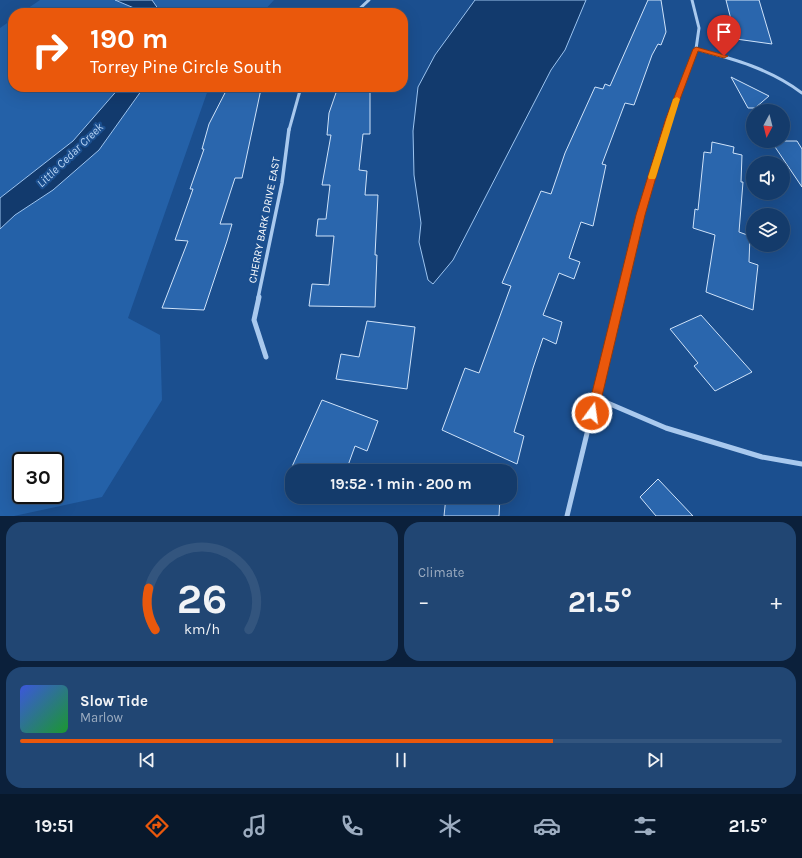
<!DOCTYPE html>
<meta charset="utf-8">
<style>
:root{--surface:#143b6b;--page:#214673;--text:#f1f3f6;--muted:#9dadc1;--line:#33557e;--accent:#ea580c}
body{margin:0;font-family:Karla,sans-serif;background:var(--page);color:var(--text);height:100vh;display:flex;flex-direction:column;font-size:15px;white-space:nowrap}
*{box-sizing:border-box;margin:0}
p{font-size:13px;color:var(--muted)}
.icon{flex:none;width:22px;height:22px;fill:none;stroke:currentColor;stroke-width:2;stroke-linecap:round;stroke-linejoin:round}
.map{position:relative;height:516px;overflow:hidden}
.details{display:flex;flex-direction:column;gap:6px;padding:6px;background:#0b203b;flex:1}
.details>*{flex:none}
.guide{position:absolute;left:8px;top:8px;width:400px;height:84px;border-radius:16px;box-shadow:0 4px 16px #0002,0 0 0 1px var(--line);background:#ea580c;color:#fff;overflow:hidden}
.needle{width:26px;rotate:187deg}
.controls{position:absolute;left:746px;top:104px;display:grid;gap:8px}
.controls a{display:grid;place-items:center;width:44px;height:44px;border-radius:50%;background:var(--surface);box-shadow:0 4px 16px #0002,0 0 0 1px var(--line);font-size:20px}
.speed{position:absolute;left:12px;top:452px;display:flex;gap:8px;font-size:20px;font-weight:700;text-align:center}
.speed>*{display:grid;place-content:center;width:52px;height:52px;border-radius:50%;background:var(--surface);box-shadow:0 4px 16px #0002,0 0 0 1px var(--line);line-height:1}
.speed .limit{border:2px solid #111;border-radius:6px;background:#fff;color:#111}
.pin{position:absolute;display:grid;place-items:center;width:34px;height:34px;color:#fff;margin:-41px -17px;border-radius:50% 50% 50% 0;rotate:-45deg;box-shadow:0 0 4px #0007}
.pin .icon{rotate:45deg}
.me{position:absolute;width:44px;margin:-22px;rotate:14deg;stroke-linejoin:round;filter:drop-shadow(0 0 3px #0008)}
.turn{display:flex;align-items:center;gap:14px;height:84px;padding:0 16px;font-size:18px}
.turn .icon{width:52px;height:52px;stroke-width:2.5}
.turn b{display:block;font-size:28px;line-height:34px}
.big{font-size:30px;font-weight:700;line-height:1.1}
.details .widget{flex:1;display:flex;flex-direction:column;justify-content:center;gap:6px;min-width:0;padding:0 14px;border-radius:16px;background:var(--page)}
.details .dial{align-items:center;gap:0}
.dial svg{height:104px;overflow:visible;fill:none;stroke:var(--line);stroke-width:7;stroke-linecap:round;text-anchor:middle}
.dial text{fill:var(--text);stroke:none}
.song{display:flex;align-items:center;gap:12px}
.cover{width:48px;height:48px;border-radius:6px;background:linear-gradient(135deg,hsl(230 70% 55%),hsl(130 70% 35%))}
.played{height:4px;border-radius:2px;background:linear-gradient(90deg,var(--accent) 70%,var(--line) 70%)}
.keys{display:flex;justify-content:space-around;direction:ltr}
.heat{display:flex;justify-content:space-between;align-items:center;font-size:22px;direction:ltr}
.details .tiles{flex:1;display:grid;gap:6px;grid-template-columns:1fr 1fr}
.widget:last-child{grid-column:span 2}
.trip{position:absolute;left:285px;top:464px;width:232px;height:40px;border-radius:16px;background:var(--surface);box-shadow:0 4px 16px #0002,0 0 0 1px var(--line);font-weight:700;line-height:40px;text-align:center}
.dock{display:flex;height:64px;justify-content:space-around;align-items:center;background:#08182b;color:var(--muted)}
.dock .icon{width:28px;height:28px}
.dock .selected{color:var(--accent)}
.dock b{font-size:18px;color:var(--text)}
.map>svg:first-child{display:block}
.green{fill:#2461a8;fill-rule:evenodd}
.water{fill:#123a6d;stroke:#9cc4f0}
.building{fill:#2a66ad;stroke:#cfe3fa}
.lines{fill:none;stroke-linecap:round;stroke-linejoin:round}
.minor-far2{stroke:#a9c9ee;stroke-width:3}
.minor-far1{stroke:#a9c9ee;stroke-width:3.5}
.minor{stroke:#a9c9ee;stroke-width:5}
.route{fill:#ea580c;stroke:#983908}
.slow{fill:#f59e0b}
.labels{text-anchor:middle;stroke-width:4;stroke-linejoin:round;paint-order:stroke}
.street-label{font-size:11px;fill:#fff;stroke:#1b4f8f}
.water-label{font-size:12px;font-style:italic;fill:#b5d3f5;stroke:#1b4f8f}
</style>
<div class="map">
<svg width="802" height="516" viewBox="0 0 802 516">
<rect width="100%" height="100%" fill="#1b4f8f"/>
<!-- green -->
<path class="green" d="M 40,0 L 115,0 L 134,8 L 136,13 L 21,13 Z
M 152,0 L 274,0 L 262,13 L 161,13 Z
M 13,19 L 13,87 L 120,87 L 73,141 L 0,198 L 0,28 Z
M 144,87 L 209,87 L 128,318 L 160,335 L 162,400 L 102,497 L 14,516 L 0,516 L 0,229 L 15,215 L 53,190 L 99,150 ZM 21,461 L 55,461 L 55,495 L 21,495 Z"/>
<!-- water -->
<path class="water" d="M 115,0 L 152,0 L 161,13 L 136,13 L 134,8 Z
M 475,0 L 586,0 L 565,50 L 551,70 L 453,260 L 433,284 L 428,280 L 419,242 L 421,223 L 414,175 L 413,131 L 418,87 L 435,55 Z
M 120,87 L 144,87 L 99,150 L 53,190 L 15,215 L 0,229 L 0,198 L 73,141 Z"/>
<!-- building -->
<path class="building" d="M 648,0 L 661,0 L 666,32 L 661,45 L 658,44 L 652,55 L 634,105 L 625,103 L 602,164 L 606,165 L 593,226 L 581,222 L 569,258 L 580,262 L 574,279 L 559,273 L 543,315 L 562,322 L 556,344 L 543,338 L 533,368 L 514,432 L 524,436 L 517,464 L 442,430 L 465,368 L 479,373 L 511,286 L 502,283 L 541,191 L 551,194 L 565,153 L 595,87 L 603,89 L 605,84 L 610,86 Z
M 726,0 L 759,0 L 772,44 L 736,39 Z
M 731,77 L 769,96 L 755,108 L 748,108 Z
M 228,87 L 261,89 L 242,178 L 235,178 L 220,224 L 232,224 L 227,241 L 204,310 L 162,308 L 188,241 L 175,240 L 193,189 L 190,189 L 204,149 L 202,149 L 209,124 Z
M 338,87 L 370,87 L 370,134 L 363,134 L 359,170 L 367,171 L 365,195 L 378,195 L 375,255 L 377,255 L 375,307 L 309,306 L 312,284 L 329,285 L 334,236 L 316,236 L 318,219 L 326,219 L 330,185 L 322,185 L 331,135 L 327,135 L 329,113 Z
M 771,141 L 797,141 L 802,149 L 802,187 Z
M 712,142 L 734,147 L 733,153 L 742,155 L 741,182 L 743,182 L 739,232 L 750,236 L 749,262 L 758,265 L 753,310 L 706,292 L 715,235 L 693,228 L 695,209 L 698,210 L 704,152 L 711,153 Z
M 701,315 L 752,372 L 715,391 L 694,366 L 698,363 L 670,329 Z
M 367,321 L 415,327 L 407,389 L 336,379 L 341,354 L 359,357 Z
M 322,400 L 378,421 L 367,451 L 355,446 L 346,471 L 290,471 Z
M 658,479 L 693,516 L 656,516 L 640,497 Z
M 446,497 L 500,497 L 499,516 L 444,516 Z"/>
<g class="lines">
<!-- minor-far2 -->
<path class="minor-far2" d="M 355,13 L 369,0
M 696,49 C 734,59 770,69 802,93
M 289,130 L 301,87
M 666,130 L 696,49 L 699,28 L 692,0"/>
<!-- minor-far1 -->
<path class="minor-far1" d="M 258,298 L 282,183 L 289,129
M 620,298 L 640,215 L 667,129"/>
<!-- minor -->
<path class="minor" d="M 259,297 L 254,320 L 266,357
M 596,398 L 666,428 L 762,457 L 802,464
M 567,516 L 620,297"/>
</g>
<!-- route -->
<path class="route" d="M 696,47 L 728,56 L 724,58 L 698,51 L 673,118 L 645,215 L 598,413 L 596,417 L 592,418 L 589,417 L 587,413 L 636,215 L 666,118 L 693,49 Z"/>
<!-- slow -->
<path class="slow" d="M 677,97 L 680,99 L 656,177 L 655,179 L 649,179 L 648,177 L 673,99 Z"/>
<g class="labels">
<!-- street labels -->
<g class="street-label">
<text transform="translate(264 220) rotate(-79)" y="4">CHERRY BARK DRIVE EAST</text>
</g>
<!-- water labels -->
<g class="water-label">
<text transform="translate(70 155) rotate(-44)" y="4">Little Cedar Creek</text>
</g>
</g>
</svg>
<div class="controls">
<a><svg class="needle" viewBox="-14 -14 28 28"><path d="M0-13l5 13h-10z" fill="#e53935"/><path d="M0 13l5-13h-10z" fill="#9dadc1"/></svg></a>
<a><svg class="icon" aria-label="sound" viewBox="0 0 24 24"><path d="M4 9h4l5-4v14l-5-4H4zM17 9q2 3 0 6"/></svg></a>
<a><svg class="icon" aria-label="layers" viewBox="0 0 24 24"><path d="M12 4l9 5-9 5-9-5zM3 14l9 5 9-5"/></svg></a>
</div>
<div class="speed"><div class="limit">30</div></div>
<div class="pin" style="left:724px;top:56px;background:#d93025"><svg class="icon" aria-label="arrive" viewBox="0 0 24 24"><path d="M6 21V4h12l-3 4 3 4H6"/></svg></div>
<svg class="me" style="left:592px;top:413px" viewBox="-20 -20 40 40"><circle r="17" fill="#ea580c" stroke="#fff" stroke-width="3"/><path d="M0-11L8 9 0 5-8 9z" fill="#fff"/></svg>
<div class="trip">19:52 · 1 min · 200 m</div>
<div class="guide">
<div class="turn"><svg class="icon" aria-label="right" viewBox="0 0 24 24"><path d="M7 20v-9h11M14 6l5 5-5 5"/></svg><div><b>190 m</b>Torrey Pine Circle South</div></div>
</div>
</div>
<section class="details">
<div class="tiles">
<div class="widget dial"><svg viewBox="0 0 100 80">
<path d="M14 69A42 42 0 1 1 86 69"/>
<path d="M14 69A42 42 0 0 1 9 37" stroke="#ea580c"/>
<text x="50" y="56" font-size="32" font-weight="700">26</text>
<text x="50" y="72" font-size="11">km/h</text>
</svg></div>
<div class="widget"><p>Climate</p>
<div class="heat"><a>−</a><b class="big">21.5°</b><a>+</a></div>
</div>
<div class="widget">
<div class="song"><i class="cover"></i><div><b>Slow Tide</b><p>Marlow</p></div></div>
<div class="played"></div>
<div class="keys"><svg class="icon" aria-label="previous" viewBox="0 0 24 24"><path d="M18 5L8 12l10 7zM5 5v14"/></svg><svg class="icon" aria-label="pause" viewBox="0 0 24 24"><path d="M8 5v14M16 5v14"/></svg><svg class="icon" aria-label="next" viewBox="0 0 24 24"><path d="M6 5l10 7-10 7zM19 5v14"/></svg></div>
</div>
</div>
</section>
<nav class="dock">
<b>19:51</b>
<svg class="icon selected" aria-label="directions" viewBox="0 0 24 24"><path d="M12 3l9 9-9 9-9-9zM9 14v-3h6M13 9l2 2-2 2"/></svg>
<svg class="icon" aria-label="music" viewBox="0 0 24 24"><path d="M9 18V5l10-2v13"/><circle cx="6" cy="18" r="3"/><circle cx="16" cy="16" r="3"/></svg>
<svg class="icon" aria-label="phone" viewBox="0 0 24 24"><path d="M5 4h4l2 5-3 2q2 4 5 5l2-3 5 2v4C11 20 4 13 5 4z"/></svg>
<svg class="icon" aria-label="climate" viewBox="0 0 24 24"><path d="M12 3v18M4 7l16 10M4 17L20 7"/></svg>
<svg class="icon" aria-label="car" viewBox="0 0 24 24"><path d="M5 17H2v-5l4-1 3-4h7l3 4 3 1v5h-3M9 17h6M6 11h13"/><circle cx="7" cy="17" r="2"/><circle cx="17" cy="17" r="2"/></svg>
<svg class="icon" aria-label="filters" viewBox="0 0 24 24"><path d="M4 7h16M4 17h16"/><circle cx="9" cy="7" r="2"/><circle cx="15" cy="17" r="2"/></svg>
<b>21.5°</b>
</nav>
